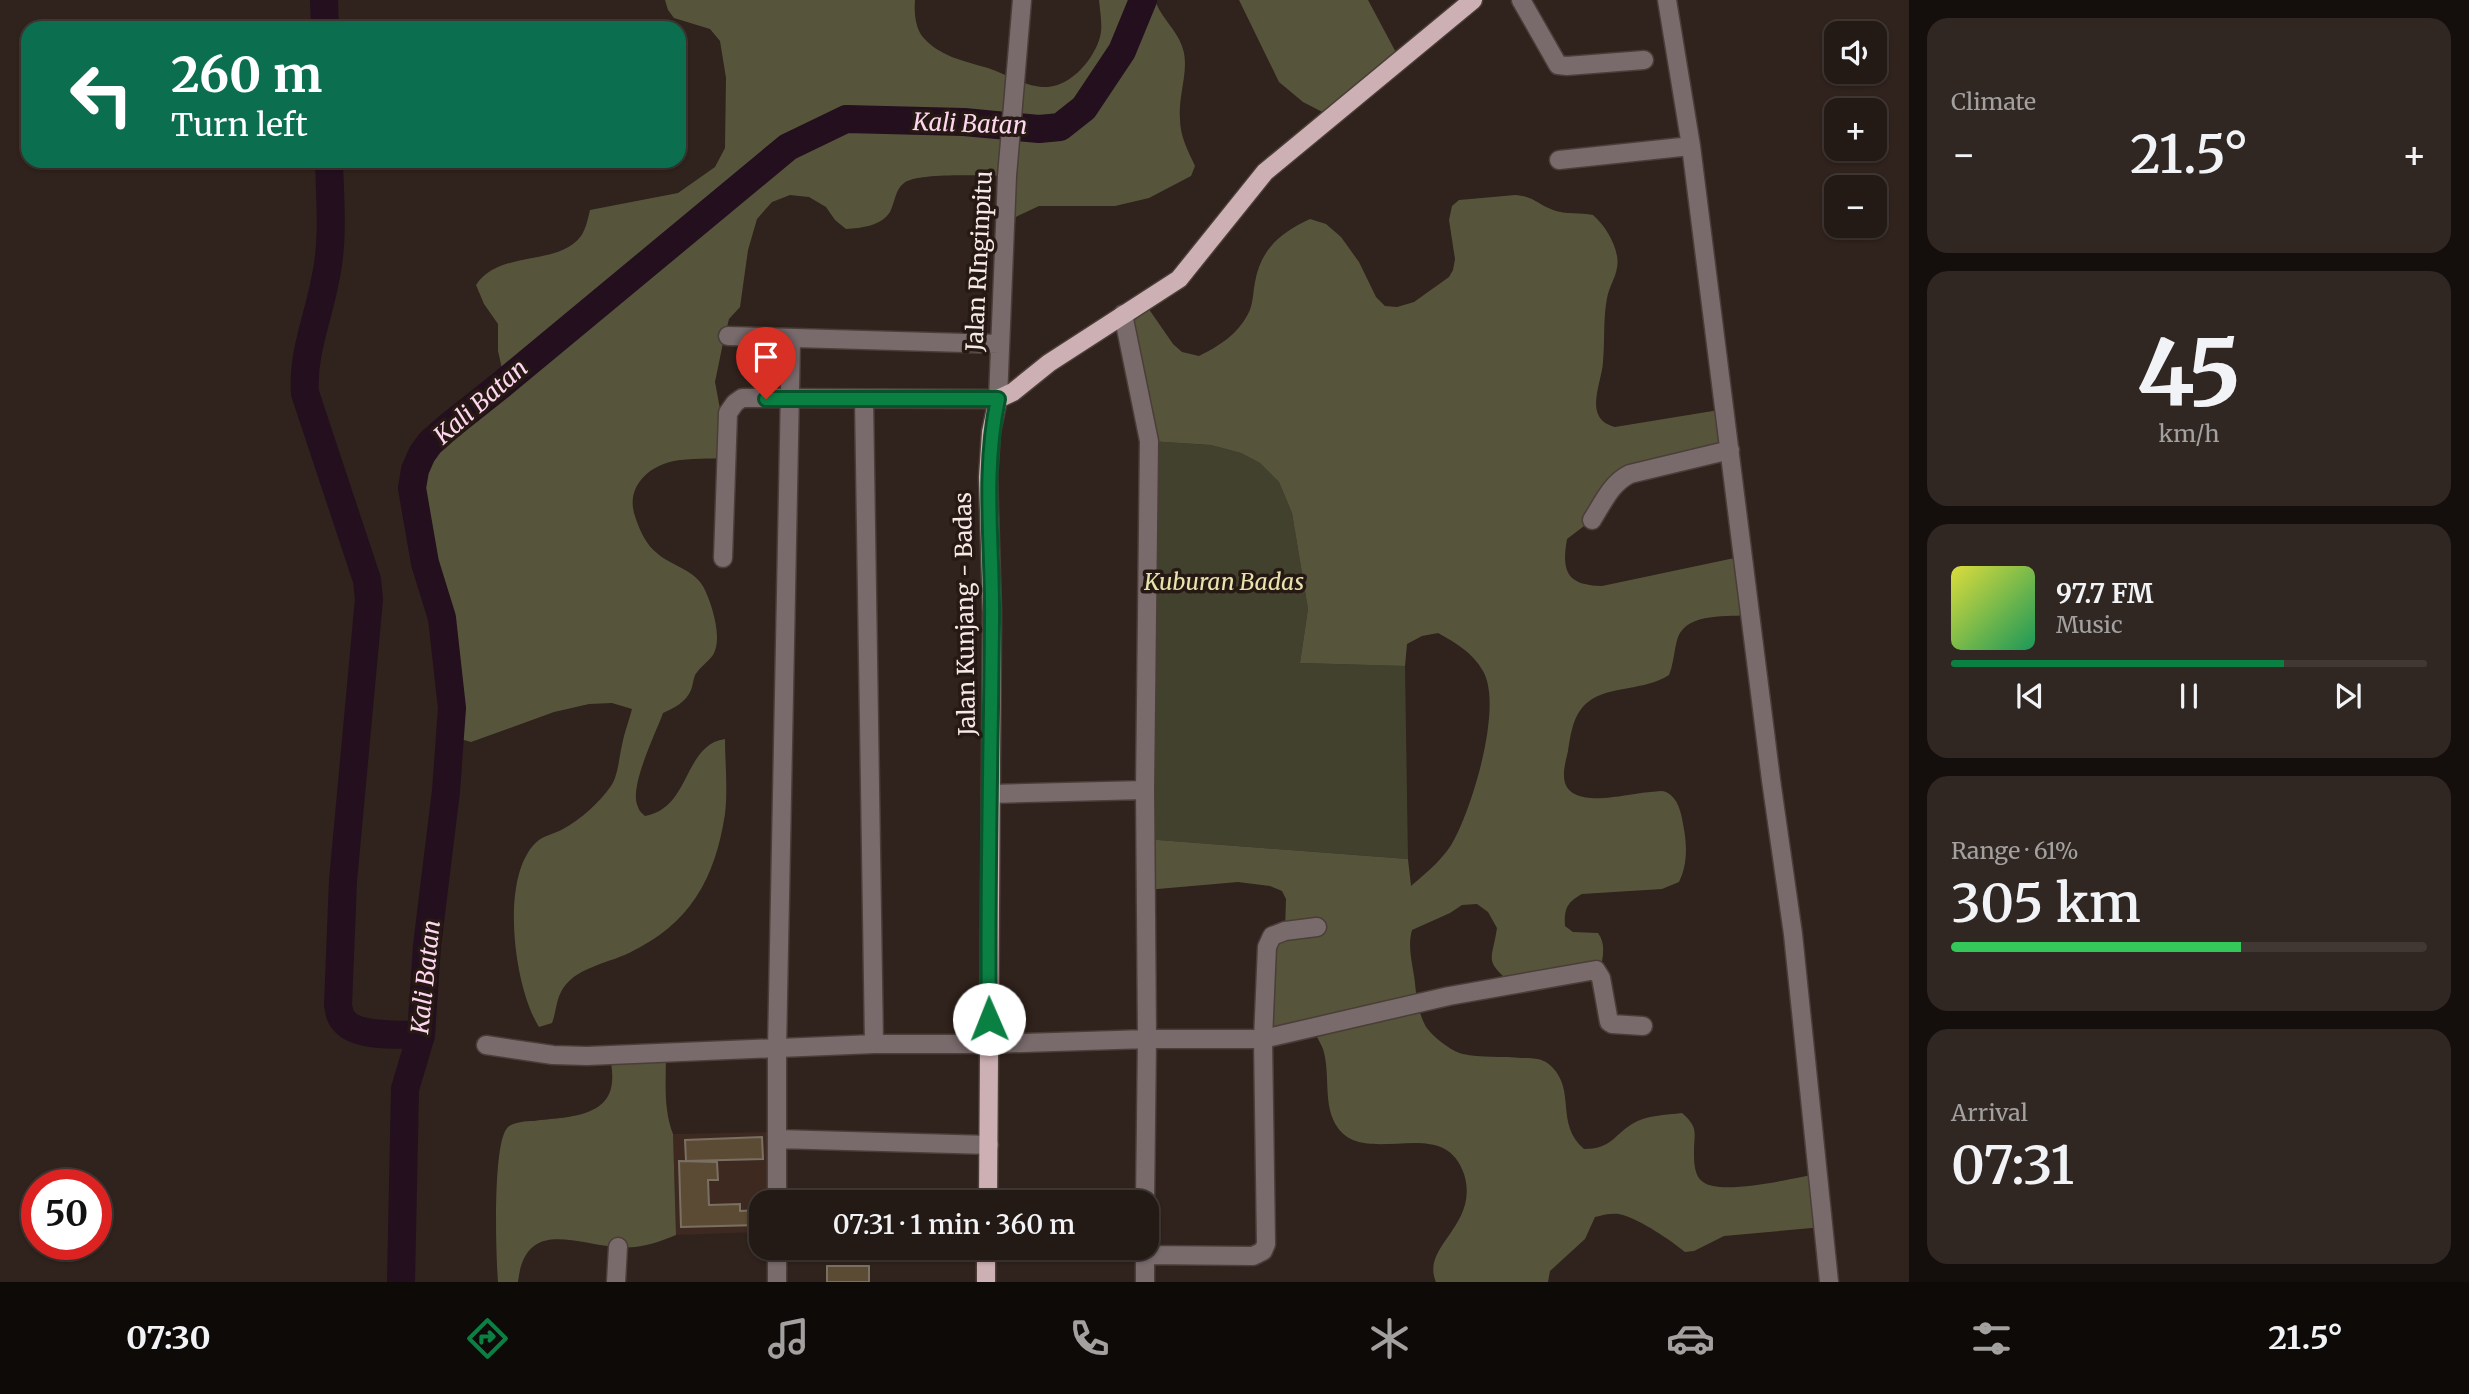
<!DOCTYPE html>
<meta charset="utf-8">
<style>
:root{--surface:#241a15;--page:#302722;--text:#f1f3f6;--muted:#a3a1a0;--line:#413834;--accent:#0b8043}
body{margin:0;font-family:Merriweather,serif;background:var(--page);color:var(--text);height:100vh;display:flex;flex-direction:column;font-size:26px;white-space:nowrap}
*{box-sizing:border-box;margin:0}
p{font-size:23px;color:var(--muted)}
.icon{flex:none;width:38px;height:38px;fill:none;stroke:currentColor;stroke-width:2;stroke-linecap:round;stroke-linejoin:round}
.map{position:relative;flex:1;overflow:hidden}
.sheet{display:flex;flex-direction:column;gap:18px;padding:18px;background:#140e0c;width:560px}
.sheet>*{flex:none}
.banner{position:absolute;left:21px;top:21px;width:665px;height:147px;border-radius:21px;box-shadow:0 2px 5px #0004,0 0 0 2px var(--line);background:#0b6e4f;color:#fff;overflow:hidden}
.fabs{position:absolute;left:1824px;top:21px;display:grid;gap:14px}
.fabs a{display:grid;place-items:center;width:63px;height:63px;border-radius:14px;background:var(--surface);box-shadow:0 2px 5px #0004,0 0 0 2px var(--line);font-size:35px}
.speed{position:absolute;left:21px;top:1169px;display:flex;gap:14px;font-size:35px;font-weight:700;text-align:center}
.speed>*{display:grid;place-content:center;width:91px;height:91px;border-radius:50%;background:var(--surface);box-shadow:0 2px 5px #0004,0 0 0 2px var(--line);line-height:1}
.speed .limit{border:10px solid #d22;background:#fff;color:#111}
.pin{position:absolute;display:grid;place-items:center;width:60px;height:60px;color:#fff;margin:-72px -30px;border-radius:50% 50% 50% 0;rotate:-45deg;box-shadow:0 0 7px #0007}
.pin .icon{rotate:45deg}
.me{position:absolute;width:77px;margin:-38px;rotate:359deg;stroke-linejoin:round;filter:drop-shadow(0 0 5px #0008)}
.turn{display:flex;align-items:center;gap:24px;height:147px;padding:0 35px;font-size:32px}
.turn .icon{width:91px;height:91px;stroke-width:2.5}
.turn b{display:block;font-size:49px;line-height:60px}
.big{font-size:52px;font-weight:600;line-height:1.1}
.sheet .widget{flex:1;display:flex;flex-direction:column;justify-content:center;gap:10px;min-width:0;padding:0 24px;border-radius:21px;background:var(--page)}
.sheet .dial{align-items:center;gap:0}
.dial b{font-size:91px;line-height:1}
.song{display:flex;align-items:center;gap:21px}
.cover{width:84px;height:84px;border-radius:10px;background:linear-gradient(135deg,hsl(60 70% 55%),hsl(150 70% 35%))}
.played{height:7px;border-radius:4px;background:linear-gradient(90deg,var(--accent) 70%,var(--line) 70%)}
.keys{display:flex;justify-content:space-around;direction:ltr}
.heat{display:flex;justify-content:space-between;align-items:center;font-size:38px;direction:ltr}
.charge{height:10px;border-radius:5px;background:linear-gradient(90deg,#34c759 61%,var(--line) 0)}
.trip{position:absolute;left:749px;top:1190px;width:410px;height:70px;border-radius:21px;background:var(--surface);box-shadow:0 2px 5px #0004,0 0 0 2px var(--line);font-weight:600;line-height:70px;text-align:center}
.tabs{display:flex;height:112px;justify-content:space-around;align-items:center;background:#0e0a08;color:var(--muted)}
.tabs .icon{width:49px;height:49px}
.tabs .current{color:var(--accent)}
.tabs b{font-size:32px;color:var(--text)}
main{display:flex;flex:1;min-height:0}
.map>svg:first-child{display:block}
.built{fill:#3e2921}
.green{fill:#42412e}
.forest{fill:#56553b}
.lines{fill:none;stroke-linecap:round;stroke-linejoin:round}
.river{stroke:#230f1d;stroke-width:28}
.building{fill:#5b4b35;stroke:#7a7062;stroke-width:2}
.minor-casing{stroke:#4b3e38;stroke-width:21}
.major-casing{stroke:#4b3e38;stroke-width:21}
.minor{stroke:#796a6c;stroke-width:18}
.major{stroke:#cdb0b3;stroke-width:18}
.route-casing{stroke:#07532c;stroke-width:18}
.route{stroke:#0b8043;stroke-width:12}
.labels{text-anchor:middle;stroke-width:7;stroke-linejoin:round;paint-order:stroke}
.street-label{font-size:23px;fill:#f4eae6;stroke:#261813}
.park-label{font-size:23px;font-style:italic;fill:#e7e4ae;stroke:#261813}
.water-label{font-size:24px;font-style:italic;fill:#ffd6f0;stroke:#261813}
</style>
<main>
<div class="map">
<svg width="1909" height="1282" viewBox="0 0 1909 1282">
<rect width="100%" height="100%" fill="#30221c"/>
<!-- built -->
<path class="built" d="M 777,1132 L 777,1202 L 761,1202 L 761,1232 L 676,1235 L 673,1134 Z"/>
<!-- green -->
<path class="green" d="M 1149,441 L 1211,445 L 1241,453 L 1260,463 L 1279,482 L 1292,513 L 1308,609 L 1300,663 L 1405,666 L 1408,859 L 1145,839 Z"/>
<!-- forest -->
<path class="forest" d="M 665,0 L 915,0 C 914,11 915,27 922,36 C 938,56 964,61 988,68 C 1007,74 1026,88 1048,87 C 1072,85 1094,59 1100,37 C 1103,26 1100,12 1099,0 L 1155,0 C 1161,19 1180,32 1184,53 C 1188,74 1178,97 1180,119 C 1180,136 1188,151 1195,166 L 1191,176 L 1149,198 L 1115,206 L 1039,206 L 1005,222 L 1007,176 C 986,176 918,172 904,183 C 895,190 895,202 890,212 C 881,226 861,228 846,229 L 835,220 L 826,207 L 809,197 L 790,195 L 772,202 L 757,219 L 748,250 L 740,307 L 729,319 L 723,343 L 715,382 L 720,409 L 728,413 L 727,458 C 710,459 690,458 674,461 C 648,466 627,487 634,513 C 639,529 645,544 658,554 C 672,566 695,570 704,588 C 712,604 723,639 713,655 C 708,662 700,667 695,675 C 693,680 693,685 691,690 C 686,702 674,708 663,713 C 656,733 628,788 638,807 C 639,811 642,813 645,816 C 691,808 683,745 725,739 C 725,763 728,790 725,814 C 715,879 690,924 629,953 C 606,964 573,968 561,992 C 556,1001 556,1013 552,1023 L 539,1027 C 514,988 498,872 539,840 C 546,835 556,833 563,829 C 580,820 600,802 611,786 C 618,776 619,758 622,745 C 624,733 629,721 632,709 L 612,703 L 589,704 L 554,712 L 471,742 L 450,736 L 452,708 L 442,618 L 425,563 L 412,488 L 415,470 L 430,443 L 501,385 L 503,373 L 498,351 L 498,324 L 484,304 L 476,285 C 500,249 558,267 581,236 C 586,229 588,218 590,210 L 678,193 L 715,167 L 725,148 L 726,78 L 720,41 L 710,29 L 674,18 L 668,10 Z
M 1239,0 L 1368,0 L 1400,60 L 1332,117 L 1303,102 L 1279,82 Z
M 1515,195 C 1533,196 1537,204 1553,210 C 1566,215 1580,212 1593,215 C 1605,226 1614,240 1617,256 C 1620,272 1610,283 1607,298 C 1603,319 1605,340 1603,362 C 1602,383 1582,419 1615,427 L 1725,409 L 1730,450 L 1631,474 L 1592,520 L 1567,539 C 1561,573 1568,585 1602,586 L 1744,556 L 1751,615 C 1729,617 1688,612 1678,637 C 1674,649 1674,663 1669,675 C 1645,691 1610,685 1588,702 C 1573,714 1571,733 1568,751 C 1566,760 1562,773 1565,783 C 1574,810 1630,793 1650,792 C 1656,792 1661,790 1666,792 C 1678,798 1681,812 1683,824 C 1687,843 1688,864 1679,882 L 1662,889 L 1582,894 C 1567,902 1564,909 1565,926 L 1573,932 L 1598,933 C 1607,945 1602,959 1600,973 L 1513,985 C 1483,959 1492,962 1497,928 L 1488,912 L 1477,904 L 1462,905 L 1450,913 L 1412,930 C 1407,947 1413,965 1415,983 C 1416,996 1419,1014 1425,1025 C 1430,1035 1452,1052 1463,1054 C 1479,1058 1504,1056 1522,1058 C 1533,1058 1544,1058 1552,1067 C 1576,1091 1555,1124 1584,1149 C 1611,1149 1613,1136 1632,1124 C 1646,1115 1666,1115 1682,1113 C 1699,1128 1694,1132 1694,1152 C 1694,1162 1694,1176 1703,1182 C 1721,1196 1794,1178 1817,1174 L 1823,1227 L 1724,1236 L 1694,1251 L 1685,1252 C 1669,1239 1642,1221 1623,1215 C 1614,1212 1603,1215 1595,1217 L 1585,1239 L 1550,1271 L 1548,1282 L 1436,1282 C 1420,1246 1480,1226 1464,1174 C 1444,1113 1367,1168 1338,1128 C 1322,1106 1331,1074 1323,1049 C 1321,1044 1318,1039 1316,1035 L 1263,1039 L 1267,947 L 1285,931 L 1286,899 L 1282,891 L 1270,886 L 1238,882 L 1146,890 L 1145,839 L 1408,859 L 1411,886 C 1427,872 1446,857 1455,838 C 1473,804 1503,706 1483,671 C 1472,652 1456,643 1438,633 L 1422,636 L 1407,644 L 1405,666 L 1300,663 L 1308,609 L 1292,513 L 1279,482 L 1260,463 L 1241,453 L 1211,445 L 1149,441 L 1123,314 L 1144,302 L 1173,344 L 1182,352 L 1199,356 C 1219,346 1237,335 1248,314 C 1253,306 1253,292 1255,282 C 1261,249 1280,233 1310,219 L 1326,224 L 1341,237 L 1359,262 L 1376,297 L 1385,306 L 1397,307 L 1414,302 L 1449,277 L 1453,270 L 1455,259 L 1449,220 L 1452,206 L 1459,200 Z
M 666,1053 C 666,1080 663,1108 673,1134 L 676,1235 C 657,1243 639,1249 617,1247 C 574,1244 525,1218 518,1282 L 498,1282 C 496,1257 492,1141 508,1127 C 514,1122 526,1121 533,1121 C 562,1117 609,1119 612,1082 C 613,1073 611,1063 610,1055 Z"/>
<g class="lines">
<!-- river -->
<path class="river" d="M 324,0 L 325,28
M 329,161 C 330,200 334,242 325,281 C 318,318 302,355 305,393 L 367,580 L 369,599 L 343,881 L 338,1005 C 339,1011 340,1017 344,1021 C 357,1038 401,1034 421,1035
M 401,1282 L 405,1089 L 421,1035 L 427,946 L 446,791 L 452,708 L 442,618 L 425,563 L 412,488 L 415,470 L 422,454 L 430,443 L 448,427 L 501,385 L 788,147 L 846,119 L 964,122 L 1039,129 L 1060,127 L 1084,108 L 1122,51 L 1143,0"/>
</g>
<!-- building -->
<path class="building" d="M 762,1137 L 763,1159 L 686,1161 L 685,1140 Z
M 679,1161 L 717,1162 L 718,1180 L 708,1180 L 709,1205 L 740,1204 L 740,1211 L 758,1210 L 759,1225 L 681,1227 Z
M 827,1266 L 869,1266 L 869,1282 L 827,1282 Z"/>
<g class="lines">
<defs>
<path id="minor" d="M 1521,0 L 1558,65 L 1567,66 L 1644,60
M 1667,0 L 1691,146 L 1771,780 L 1793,934 L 1829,1282
M 1559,160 L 1691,146
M 1123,314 L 1149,441 L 1145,790 L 1147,1039 L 1145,1202
M 728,336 L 999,344
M 864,399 L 874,1044
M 1592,520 C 1603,503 1611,483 1630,474 L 1730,450
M 723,558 L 728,413 L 735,403 L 742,398 L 998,399 L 1007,176 L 1022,0
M 991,794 L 1145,790
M 1317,927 L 1285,931 L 1272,936 L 1267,947 L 1263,1039 L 1449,996 L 1596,970 L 1601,978 L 1609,1022 L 1612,1024 L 1643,1026
M 486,1045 L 553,1055 L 587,1056 L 874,1044 L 990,1044 L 1147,1039 L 1263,1039 L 1266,1244 L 1263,1251 L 1253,1256 L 1145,1255
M 777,1139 L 989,1145
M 777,1202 L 777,1049 L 791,339
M 777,1248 L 777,1282
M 616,1282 L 618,1247
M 1145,1282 L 1145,1248"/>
<path id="major" d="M 988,1202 L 992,613 L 988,477 L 991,432 L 998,399 L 1013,392 L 1049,363 L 1179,279 L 1265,172 L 1473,0
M 986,1282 L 986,1248"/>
</defs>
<!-- minor casing -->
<use href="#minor" class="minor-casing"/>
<!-- major casing -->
<use href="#major" class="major-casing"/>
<!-- minor -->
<use href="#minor" class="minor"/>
<!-- major -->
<use href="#major" class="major"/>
</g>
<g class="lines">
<defs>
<path id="route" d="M 766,399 L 998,399 C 982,475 993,545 992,621 C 991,754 987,886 989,1019"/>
</defs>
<!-- route casing -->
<use href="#route" class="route-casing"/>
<!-- route -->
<use href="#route" class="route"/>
</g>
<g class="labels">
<!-- street labels -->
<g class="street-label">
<text transform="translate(979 261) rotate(-87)" y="8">Jalan RInginpitu</text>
<text transform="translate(965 614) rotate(-91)" y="8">Jalan Kunjang - Badas</text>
</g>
<!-- park labels -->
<g class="park-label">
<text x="1224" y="590">Kuburan Badas</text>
</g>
<!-- water labels -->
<g class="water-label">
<text transform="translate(970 124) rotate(2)" y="8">Kali Batan</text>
<text transform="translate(481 402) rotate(-41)" y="8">Kali Batan</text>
<text transform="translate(426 977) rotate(-84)" y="8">Kali Batan</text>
</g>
</g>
</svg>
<div class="fabs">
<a><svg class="icon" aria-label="sound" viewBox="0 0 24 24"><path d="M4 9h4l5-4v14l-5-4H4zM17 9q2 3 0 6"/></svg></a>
<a>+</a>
<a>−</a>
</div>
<div class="speed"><div class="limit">50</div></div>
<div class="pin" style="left:766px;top:399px;background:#d93025"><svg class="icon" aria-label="arrive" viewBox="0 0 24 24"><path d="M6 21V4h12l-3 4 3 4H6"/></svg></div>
<svg class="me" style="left:989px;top:1019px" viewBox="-20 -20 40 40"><circle r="19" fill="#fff"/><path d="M0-13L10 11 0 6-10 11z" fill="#0b8043"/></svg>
<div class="trip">07:31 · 1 min · 360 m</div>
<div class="banner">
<div class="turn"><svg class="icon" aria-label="left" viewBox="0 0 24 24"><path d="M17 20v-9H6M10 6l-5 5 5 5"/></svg><div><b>260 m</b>Turn left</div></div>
</div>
</div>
<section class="sheet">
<div class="widget"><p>Climate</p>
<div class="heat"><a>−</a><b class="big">21.5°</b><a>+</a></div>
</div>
<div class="widget dial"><b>45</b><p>km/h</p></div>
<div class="widget">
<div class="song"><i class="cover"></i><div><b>97.7 FM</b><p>Music</p></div></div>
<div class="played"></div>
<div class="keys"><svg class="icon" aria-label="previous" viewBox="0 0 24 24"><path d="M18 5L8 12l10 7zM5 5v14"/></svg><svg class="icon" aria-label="pause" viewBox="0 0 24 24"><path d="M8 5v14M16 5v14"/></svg><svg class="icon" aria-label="next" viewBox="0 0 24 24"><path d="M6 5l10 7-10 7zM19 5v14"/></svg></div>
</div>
<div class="widget"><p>Range · 61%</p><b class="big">305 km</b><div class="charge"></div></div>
<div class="widget"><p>Arrival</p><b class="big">07:31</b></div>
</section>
</main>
<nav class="tabs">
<b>07:30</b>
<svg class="icon current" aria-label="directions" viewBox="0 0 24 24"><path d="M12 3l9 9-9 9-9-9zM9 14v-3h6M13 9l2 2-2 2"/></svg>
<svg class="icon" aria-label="music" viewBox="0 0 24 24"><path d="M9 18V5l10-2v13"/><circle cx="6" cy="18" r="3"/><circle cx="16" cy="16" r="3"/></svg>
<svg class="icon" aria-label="phone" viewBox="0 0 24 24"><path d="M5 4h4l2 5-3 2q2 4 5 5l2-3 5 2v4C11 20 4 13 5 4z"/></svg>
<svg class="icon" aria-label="climate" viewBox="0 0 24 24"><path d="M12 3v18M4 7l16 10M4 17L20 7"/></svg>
<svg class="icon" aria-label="car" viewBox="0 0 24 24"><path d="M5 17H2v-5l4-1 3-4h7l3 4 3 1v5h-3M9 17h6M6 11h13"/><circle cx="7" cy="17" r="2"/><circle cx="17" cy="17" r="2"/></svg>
<svg class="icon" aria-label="filters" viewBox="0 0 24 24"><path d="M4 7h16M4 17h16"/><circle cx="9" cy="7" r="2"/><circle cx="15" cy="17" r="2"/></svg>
<b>21.5°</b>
</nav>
